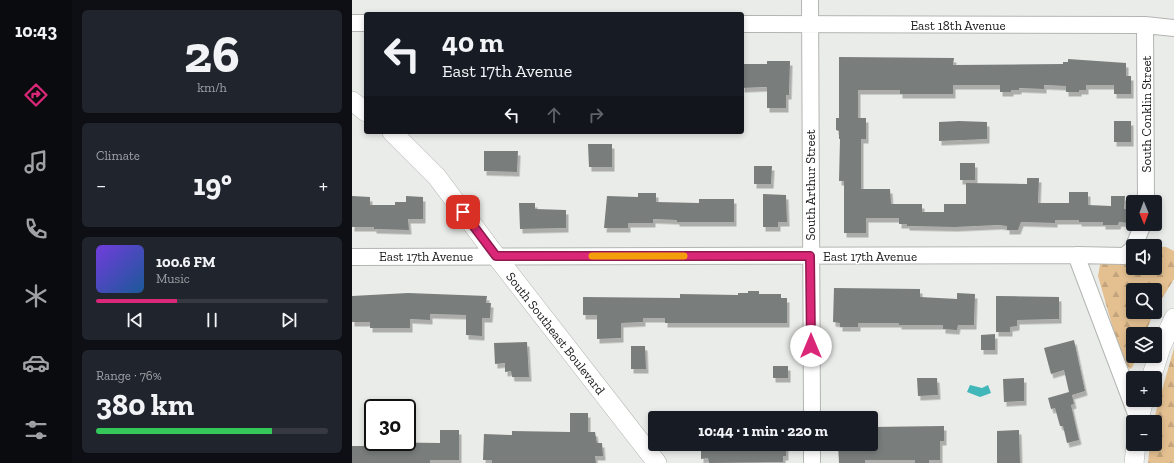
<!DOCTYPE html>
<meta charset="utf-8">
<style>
:root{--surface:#171b24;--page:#20242c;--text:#f1f3f6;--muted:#9ea1a6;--line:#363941;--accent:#db2777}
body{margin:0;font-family:"Zilla Slab",serif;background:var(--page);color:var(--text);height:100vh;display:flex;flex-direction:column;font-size:15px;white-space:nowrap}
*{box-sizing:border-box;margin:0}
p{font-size:13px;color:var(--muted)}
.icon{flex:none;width:22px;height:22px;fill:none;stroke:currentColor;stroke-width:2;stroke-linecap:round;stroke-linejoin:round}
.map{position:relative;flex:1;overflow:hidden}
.side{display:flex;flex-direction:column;gap:10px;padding:10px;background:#0d0f14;width:280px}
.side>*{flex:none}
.banner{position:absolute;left:12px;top:12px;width:380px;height:122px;border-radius:4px;box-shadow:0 2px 6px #0003;background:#171b24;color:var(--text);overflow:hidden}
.needle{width:26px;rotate:179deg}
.fabs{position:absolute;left:774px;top:195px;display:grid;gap:8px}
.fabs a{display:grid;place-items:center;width:36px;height:36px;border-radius:4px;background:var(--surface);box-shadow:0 2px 6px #0003;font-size:20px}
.speed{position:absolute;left:12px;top:399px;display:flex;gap:8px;font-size:20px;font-weight:700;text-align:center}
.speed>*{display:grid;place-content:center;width:52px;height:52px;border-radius:50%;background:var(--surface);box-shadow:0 2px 6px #0003;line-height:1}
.speed .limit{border:2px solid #111;border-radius:6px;background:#fff;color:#111}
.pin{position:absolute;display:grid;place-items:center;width:34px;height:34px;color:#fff;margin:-17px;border-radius:8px;box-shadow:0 2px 6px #0006}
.me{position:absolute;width:44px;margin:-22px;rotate:0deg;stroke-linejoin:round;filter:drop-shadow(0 0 3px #0008)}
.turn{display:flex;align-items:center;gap:14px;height:84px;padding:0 12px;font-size:18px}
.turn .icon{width:52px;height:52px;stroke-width:2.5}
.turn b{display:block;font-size:28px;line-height:34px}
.lanes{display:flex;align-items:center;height:38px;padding:0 12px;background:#0003;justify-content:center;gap:20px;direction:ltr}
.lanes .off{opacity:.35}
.big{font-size:30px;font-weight:800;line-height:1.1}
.side .card{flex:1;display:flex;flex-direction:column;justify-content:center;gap:6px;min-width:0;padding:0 14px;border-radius:6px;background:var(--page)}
.side .dial{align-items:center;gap:0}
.dial b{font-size:52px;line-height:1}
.song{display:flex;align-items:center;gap:12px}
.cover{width:48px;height:48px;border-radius:6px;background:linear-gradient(135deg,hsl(260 70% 55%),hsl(210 70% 35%))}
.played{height:4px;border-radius:2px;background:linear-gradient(90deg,var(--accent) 35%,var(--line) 35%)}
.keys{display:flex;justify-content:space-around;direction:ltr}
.heat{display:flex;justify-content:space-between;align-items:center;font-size:22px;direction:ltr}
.charge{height:6px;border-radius:3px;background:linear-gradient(90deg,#34c759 76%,var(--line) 0)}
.trip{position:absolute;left:296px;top:411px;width:230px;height:40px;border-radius:4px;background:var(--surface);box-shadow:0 2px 6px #0003;font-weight:800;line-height:40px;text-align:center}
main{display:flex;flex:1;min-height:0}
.menu{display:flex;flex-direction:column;width:72px;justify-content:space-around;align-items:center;background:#090b0e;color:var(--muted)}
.menu .icon{width:28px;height:28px}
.menu .selected{color:var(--accent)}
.menu b{font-size:18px;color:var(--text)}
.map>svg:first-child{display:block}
.forest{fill:url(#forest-firs)}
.water{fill:#41b7b9}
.building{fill:#797d7b;filter:url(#shadow)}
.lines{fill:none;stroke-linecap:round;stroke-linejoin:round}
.minor-casing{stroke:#b3b5b2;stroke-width:18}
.tertiary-casing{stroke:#b3b5b2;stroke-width:20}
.minor{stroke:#fff;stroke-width:16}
.tertiary{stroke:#fff;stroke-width:19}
.route-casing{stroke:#8e194d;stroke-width:10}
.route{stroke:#db2777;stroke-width:7}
.slow{stroke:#f59e0b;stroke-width:7}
.labels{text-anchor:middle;stroke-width:3;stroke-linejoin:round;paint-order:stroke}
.street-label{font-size:13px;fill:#181918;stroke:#fff}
</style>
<main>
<nav class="menu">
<b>10:43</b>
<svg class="icon selected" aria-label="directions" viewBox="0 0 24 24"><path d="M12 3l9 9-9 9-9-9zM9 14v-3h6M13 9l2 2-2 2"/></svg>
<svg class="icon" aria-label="music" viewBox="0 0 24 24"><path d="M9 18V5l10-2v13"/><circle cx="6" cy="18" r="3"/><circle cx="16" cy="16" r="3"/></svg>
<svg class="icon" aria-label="phone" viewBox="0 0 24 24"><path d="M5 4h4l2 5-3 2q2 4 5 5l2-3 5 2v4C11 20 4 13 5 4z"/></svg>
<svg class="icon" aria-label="climate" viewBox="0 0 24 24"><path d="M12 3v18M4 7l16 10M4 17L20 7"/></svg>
<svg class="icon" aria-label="car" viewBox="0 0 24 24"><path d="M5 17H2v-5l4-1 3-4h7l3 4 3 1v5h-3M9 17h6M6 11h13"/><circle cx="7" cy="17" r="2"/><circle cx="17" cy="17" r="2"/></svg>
<svg class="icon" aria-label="filters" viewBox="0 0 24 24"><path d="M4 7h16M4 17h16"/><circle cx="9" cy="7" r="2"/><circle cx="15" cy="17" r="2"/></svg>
</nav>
<section class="side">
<div class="card dial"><b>26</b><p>km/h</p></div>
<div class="card"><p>Climate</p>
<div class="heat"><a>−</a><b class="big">19°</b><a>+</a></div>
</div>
<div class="card">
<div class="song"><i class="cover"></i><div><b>100.6 FM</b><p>Music</p></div></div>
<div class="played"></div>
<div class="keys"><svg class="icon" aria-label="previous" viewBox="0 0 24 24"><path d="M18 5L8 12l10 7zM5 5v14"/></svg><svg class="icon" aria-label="pause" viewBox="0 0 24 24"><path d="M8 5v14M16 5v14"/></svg><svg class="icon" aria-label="next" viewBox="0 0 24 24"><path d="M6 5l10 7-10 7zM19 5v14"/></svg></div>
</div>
<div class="card"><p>Range · 76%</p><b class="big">380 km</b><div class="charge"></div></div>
</section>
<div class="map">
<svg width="822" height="463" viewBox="0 0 822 463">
<defs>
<pattern id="forest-firs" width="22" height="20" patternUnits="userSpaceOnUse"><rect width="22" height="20" fill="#e4c091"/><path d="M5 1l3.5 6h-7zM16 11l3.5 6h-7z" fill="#c3a47c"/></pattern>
<filter id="shadow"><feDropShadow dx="2.5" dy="4.5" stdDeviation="0" flood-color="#0004"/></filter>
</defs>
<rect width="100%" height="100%" fill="#eaece9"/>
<!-- forest -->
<path class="forest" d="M 803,247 L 814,247 L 822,251 L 822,279 L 803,310 L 803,290 L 781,290 L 781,312 L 802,312 L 793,334 L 781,334 L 781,356 L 785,356 L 780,368 L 778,369 L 771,364 L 746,276 L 749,259 L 781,255 L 781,268 L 803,268 Z
M 822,348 L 822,463 L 796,463 L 798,444 L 803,444 L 803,422 L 801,422 Z"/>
<!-- water -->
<path class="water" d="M 618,385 L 630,388 L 636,385 L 639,393 L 628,397 L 615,392 Z"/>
<!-- building -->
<path class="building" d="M 487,57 L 602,58 L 601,65 L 711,64 L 711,62 L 716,62 L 716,59 L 774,63 L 774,76 L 779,76 L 779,94 L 762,94 L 762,85 L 734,85 L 734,90 L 727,90 L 727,92 L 714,92 L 714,86 L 692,85 L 692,89 L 667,88 L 667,90 L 659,90 L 659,92 L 648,92 L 648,85 L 601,85 L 601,94 L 548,94 L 548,90 L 506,90 L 506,118 L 514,118 L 514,139 L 509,139 L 509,189 L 538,189 L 539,204 L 570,204 L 570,212 L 592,212 L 592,204 L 614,204 L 614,183 L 675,184 L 675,178 L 687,178 L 686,203 L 717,203 L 717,192 L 736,192 L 736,205 L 759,206 L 759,196 L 773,196 L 772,209 L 776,209 L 776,223 L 767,222 L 766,225 L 751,225 L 751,222 L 727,222 L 727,220 L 703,220 L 703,223 L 669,222 L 666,230 L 655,230 L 655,226 L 647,225 L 603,227 L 555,226 L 555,224 L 547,224 L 547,218 L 514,218 L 514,233 L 492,233 L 492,181 L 487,181 L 488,139 L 487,139 L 487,131 L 484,130 L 484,118 L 487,118 Z
M 415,61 L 438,61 L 437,95 L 434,95 L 434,108 L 415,108 L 415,87 L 390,88 L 390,64 L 415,64 Z
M 607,121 L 635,122 L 635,139 L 587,141 L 587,122 Z
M 762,121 L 779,121 L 779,142 L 762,142 Z
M 236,144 L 260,144 L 260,167 L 237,167 Z
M 132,151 L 166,151 L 165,172 L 132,171 Z
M 608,163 L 623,163 L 623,180 L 608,180 Z
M 402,166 L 420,166 L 419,184 L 402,184 Z
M 286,193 L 304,193 L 304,202 L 347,203 L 347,199 L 382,199 L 382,222 L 325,222 L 325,220 L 301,219 L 301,223 L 276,223 L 276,228 L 252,228 L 255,196 L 286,197 Z
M 411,194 L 434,195 L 435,222 L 426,222 L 426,227 L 411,227 Z
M 0,196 L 18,197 L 18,205 L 43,205 L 43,202 L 54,202 L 54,196 L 71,197 L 71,219 L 56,219 L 57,230 L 22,229 L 22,227 L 0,227 Z
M 167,203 L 183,203 L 183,209 L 214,210 L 214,228 L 168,229 Z
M 482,288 L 568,289 L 568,297 L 605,299 L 605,293 L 623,294 L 622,325 L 606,325 L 605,330 L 604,330 L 591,329 L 591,325 L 547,325 L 547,323 L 506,323 L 506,327 L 488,327 L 488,323 L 481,322 Z
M 396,291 L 407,291 L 407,294 L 429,294 L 429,298 L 435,298 L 435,323 L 313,323 L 313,318 L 291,318 L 291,322 L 269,323 L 269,338 L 245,339 L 245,315 L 231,315 L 231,297 L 328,298 L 328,294 L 386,295 L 386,293 L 396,293 Z
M 56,293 L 135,296 L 134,303 L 139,303 L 138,318 L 130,318 L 130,336 L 114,335 L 114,315 L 78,314 L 78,320 L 58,319 L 58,328 L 18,328 L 18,322 L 0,322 L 0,296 Z
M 644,296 L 707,297 L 707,319 L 665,320 L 665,326 L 658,327 L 658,332 L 644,332 Z
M 643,334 L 643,350 L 629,350 L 629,335 Z
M 722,340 L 733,391 L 720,395 L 722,404 L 719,405 L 727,440 L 715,443 L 711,426 L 708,426 L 703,408 L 699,409 L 696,398 L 717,392 L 712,370 L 699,374 L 692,348 Z
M 175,342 L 177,377 L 160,377 L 159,371 L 153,372 L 153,363 L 143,364 L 142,343 Z
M 279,346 L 293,346 L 294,369 L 279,369 Z
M 421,366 L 436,366 L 436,378 L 421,378 Z
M 565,378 L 585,378 L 586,395 L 566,396 Z
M 672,378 L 672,401 L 652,402 L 651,379 Z
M 218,413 L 236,413 L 236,432 L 243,432 L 245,443 L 250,443 L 251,456 L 243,456 L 244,463 L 140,463 L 140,460 L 131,460 L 132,434 L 160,435 L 160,431 L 218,432 Z
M 592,426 L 592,441 L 588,441 L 588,460 L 577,460 L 577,463 L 563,463 L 563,460 L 513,460 L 513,463 L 487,463 L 486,444 L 519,444 L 519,427 Z
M 88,430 L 107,430 L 107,460 L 78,460 L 78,463 L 0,463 L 0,446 L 16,446 L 16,442 L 88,443 Z
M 667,430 L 668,463 L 645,463 L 645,431 Z
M 349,444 L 434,444 L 434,456 L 431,456 L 431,462 L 357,463 L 356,458 L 349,459 Z"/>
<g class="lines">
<defs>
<path id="minor" d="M 458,0 L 460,418
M 0,23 L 14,23
M 390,24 L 793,25 L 822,28
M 793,25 L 794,202
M 782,246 L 791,224
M 781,249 L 772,256 L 724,255 L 786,419
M 0,257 L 724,255
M 460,444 L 460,463"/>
<path id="tertiary" d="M 0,101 L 14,112
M 40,132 L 85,177 L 144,256 L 305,463
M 799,378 L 809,347 L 822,318
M 786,422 L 792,400
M 782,463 L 784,444"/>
</defs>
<!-- minor casing -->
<use href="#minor" class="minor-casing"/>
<!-- tertiary casing -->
<use href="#tertiary" class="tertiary-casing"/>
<!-- minor -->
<use href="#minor" class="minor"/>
<!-- tertiary -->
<use href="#tertiary" class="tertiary"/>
</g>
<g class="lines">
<defs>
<path id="route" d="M 111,212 L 144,256 L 458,256 L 459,346"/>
</defs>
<!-- route casing -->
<use href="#route" class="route-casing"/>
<!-- route -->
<use href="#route" class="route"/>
<!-- slow -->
<path class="slow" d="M 240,256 L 332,256"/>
</g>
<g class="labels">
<!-- street labels -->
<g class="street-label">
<text x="606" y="30">East 18th Avenue</text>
<text transform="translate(794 114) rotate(-90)" y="5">South Conklin Street</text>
<text transform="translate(458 185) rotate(-90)" y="5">South Arthur Street</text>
<text x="74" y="261">East 17th Avenue</text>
<text x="518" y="261">East 17th Avenue</text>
<text transform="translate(204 333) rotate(52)" y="5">South Southeast Boulevard</text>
</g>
</g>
</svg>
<div class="fabs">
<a><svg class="needle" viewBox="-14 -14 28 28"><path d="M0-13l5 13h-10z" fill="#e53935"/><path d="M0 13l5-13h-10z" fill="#9ea1a6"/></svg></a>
<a><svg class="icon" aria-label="sound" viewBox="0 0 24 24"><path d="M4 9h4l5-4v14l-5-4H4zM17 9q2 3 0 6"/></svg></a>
<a><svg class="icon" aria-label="search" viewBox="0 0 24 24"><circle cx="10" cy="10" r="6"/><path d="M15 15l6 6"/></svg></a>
<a><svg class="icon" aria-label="layers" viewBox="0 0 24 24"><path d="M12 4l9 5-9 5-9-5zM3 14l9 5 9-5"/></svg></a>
<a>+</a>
<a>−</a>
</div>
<div class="speed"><div class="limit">30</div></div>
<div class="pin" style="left:111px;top:212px;background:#d93025"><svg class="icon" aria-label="arrive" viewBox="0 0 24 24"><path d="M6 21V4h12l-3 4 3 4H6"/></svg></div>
<svg class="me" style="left:459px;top:346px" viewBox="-20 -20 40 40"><circle r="19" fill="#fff"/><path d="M0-13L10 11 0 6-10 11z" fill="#db2777"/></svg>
<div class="trip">10:44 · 1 min · 220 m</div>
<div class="banner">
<div class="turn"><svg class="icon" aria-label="left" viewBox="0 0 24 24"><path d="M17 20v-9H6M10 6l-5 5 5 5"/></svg><div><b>40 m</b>East 17th Avenue</div></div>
<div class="lanes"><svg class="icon" aria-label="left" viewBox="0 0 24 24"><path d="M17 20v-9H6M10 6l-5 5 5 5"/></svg><svg class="icon off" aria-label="ahead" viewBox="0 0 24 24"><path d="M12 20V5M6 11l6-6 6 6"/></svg><svg class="icon off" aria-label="right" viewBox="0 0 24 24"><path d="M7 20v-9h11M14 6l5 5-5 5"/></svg></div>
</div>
</div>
</main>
